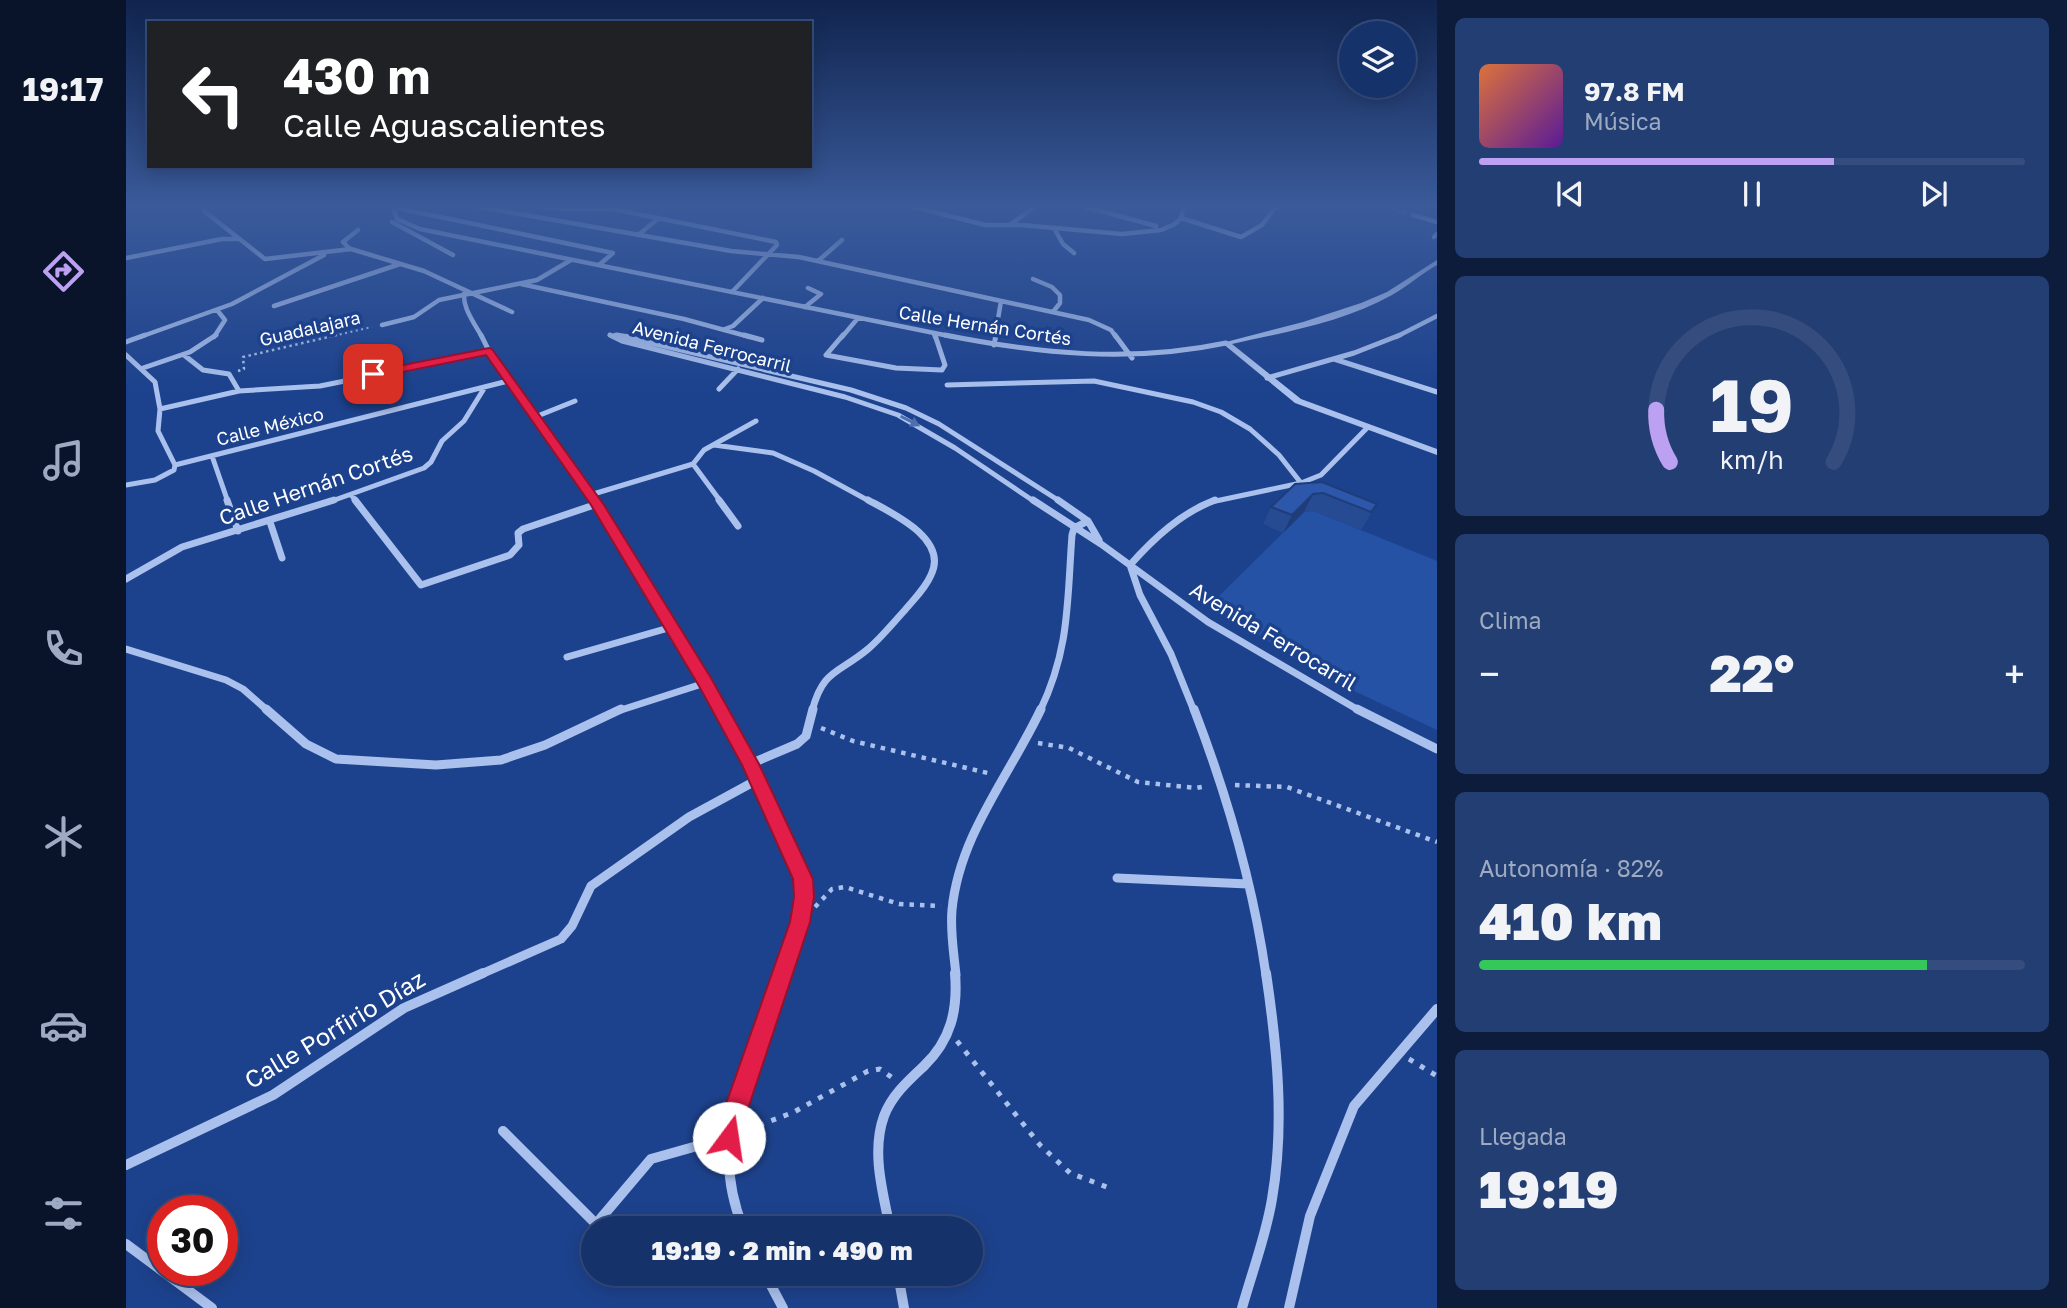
<!DOCTYPE html>
<html lang="es">
<meta charset="utf-8">
<style>
:root{--surface:#16326a;--page:#233e72;--text:#f1f3f6;--muted:#9eaac1;--line:#354d7e;--accent:#bca0f2}
body{margin:0;font-family:"Golos Text",sans-serif;background:var(--page);color:var(--text);height:100vh;display:flex;flex-direction:column;font-size:26px;white-space:nowrap}
*{box-sizing:border-box;margin:0}
p{font-size:23px;color:var(--muted)}
.icon{flex:none;width:38px;height:38px;fill:none;stroke:currentColor;stroke-width:2;stroke-linecap:round;stroke-linejoin:round}
.map{position:relative;flex:1;overflow:hidden}
.details{display:flex;flex-direction:column;gap:18px;padding:18px;background:#0c1c3a;width:630px}
.details>*{flex:none}
.banner{position:absolute;left:21px;top:21px;width:665px;height:147px;border-radius:0px;box-shadow:0 4px 18px #0003,0 0 0 2px var(--line);background:#202124;color:#fff;overflow:hidden}
.buttons{position:absolute;left:1213px;top:21px;display:grid;gap:14px}
.buttons a{display:grid;place-items:center;width:77px;height:77px;border-radius:50%;background:var(--surface);box-shadow:0 4px 18px #0003,0 0 0 2px var(--line);font-size:35px}
.speed{position:absolute;left:21px;top:1195px;display:flex;gap:14px;font-size:35px;font-weight:700;text-align:center}
.speed>*{display:grid;place-content:center;width:91px;height:91px;border-radius:50%;background:var(--surface);box-shadow:0 4px 18px #0003,0 0 0 2px var(--line);line-height:1}
.speed .limit{border:10px solid #d22;background:#fff;color:#111}
.pin{position:absolute;display:grid;place-items:center;width:60px;height:60px;color:#fff;margin:-30px;border-radius:14px;box-shadow:0 4px 10px #0006}
.me{position:absolute;width:77px;margin:-38px;rotate:14deg;stroke-linejoin:round;filter:drop-shadow(0 0 5px #0008)}
.turn{display:flex;align-items:center;gap:24px;height:147px;padding:0 21px;font-size:32px}
.turn .icon{width:91px;height:91px;stroke-width:2.5}
.turn b{display:block;font-size:49px;line-height:60px}
.big{font-size:52px;font-weight:800;line-height:1.1}
.details .card{flex:1;display:flex;flex-direction:column;justify-content:center;gap:10px;min-width:0;padding:0 24px;border-radius:10px;background:var(--page)}
.details .dial{align-items:center;gap:0}
.dial svg{height:182px;overflow:visible;fill:none;stroke:var(--line);stroke-width:7;stroke-linecap:round;text-anchor:middle}
.dial text{fill:var(--text);stroke:none}
.song{display:flex;align-items:center;gap:21px}
.cover{width:84px;height:84px;border-radius:10px;background:linear-gradient(135deg,hsl(20 70% 55%),hsl(270 70% 35%))}
.played{height:7px;border-radius:4px;background:linear-gradient(90deg,var(--accent) 65%,var(--line) 65%)}
.keys{display:flex;justify-content:space-around;direction:ltr}
.heat{display:flex;justify-content:space-between;align-items:center;font-size:38px;direction:ltr}
.charge{height:10px;border-radius:5px;background:linear-gradient(90deg,#34c759 82%,var(--line) 0)}
.trip{position:absolute;left:455px;top:1216px;width:402px;height:70px;border-radius:35px;background:var(--surface);box-shadow:0 4px 18px #0003,0 0 0 2px var(--line);font-weight:800;line-height:70px;text-align:center}
main{display:flex;flex:1;min-height:0}
.menu{display:flex;flex-direction:column;width:126px;justify-content:space-around;align-items:center;background:#09142a;color:var(--muted)}
.menu .icon{width:49px;height:49px}
.menu .selected{color:var(--accent)}
.menu b{font-size:32px;color:var(--text)}
.map>svg:first-child{display:block}
.green{fill:#2652a6}
.lines{fill:none;stroke-linecap:round;stroke-linejoin:round}
.path-far3{stroke:#aac1ed;stroke-width:2;stroke-dasharray:2 3.5;stroke-linecap:butt}
.path-far2{stroke:#aac1ed;stroke-width:2.5;stroke-dasharray:2.5 3.5;stroke-linecap:butt}
.path-far1{stroke:#aac1ed;stroke-width:4.5;stroke-dasharray:4.5 6;stroke-linecap:butt}
.path{stroke:#aac1ed;stroke-width:5;stroke-dasharray:5 8;stroke-linecap:butt}
.minor-far4{stroke:#aac1ed;stroke-width:4.5}
.minor-far3{stroke:#aac1ed;stroke-width:5}
.minor-far2{stroke:#aac1ed;stroke-width:7}
.minor-far1{stroke:#aac1ed;stroke-width:9}
.minor{stroke:#aac1ed;stroke-width:10}
.tertiary{fill:#aac1ed;fill-rule:evenodd}
.wall{fill:#264b93}
.shaded-wall{fill:#1f3d78}
.building{fill:#2c57ab;stroke:#1f3d78;stroke-width:2}
.oneway{fill:#4e6eaf}
.route{fill:#e11d48;stroke:#92132f;stroke-width:2}
.labels{text-anchor:middle;stroke-width:7;stroke-linejoin:round;paint-order:stroke}
.far-street-label{font-size:18px;fill:#fff;stroke:#1d428d}
.street-label{font-size:21px;fill:#fff;stroke:#1d428d}
.near-street-label{font-size:24px;fill:#fff;stroke:#1d428d}
</style>
<main>
<nav class="menu">
<b>19:17</b>
<svg class="icon selected" aria-label="directions" viewBox="0 0 24 24"><path d="M12 3l9 9-9 9-9-9zM9 14v-3h6M13 9l2 2-2 2"/></svg>
<svg class="icon" aria-label="music" viewBox="0 0 24 24"><path d="M9 18V5l10-2v13"/><circle cx="6" cy="18" r="3"/><circle cx="16" cy="16" r="3"/></svg>
<svg class="icon" aria-label="phone" viewBox="0 0 24 24"><path d="M5 4h4l2 5-3 2q2 4 5 5l2-3 5 2v4C11 20 4 13 5 4z"/></svg>
<svg class="icon" aria-label="climate" viewBox="0 0 24 24"><path d="M12 3v18M4 7l16 10M4 17L20 7"/></svg>
<svg class="icon" aria-label="car" viewBox="0 0 24 24"><path d="M5 17H2v-5l4-1 3-4h7l3 4 3 1v5h-3M9 17h6M6 11h13"/><circle cx="7" cy="17" r="2"/><circle cx="17" cy="17" r="2"/></svg>
<svg class="icon" aria-label="filters" viewBox="0 0 24 24"><path d="M4 7h16M4 17h16"/><circle cx="9" cy="7" r="2"/><circle cx="15" cy="17" r="2"/></svg>
</nav>
<div class="map">
<svg width="1311" height="1308" viewBox="0 0 1311 1308">
<rect width="100%" height="100%" fill="#1d428d"/>
<!-- green -->
<path class="green" d="M 1188,511 L 1311,561 L 1311,730 L 1186,671 L 1086,603 L 1178,512 Z"/>
<g class="lines">
<!-- path-far3 -->
<path class="path-far3" d="M 1251,205 L 1279,213
M 203,337 L 246,327"/>
<!-- path-far2 -->
<path class="path-far2" d="M 112,371 L 118,369 L 117,357 L 211,335"/>
<!-- path-far1 -->
<path class="path-far1" d="M 695,728 L 727,741 L 866,774
M 912,743 L 943,748 L 1012,782 L 1070,788 L 1081,786
M 1109,785 L 1161,787 L 1311,842
M 689,907 L 706,889 L 719,887 L 773,904 L 815,906"/>
<!-- path -->
<path class="path" d="M 831,1041 L 914,1145 L 944,1173 L 986,1189
M 1283,1059 L 1311,1076
M 621,1130 L 668,1112 L 742,1071 L 754,1069 L 768,1079"/>
<!-- minor-far4 -->
<path class="minor-far4" d="M 266,205 L 271,219 L 294,229 L 828,337
M 343,205 L 605,251 L 673,257 L 963,320 L 985,330 L 990,337
M 409,205 L 435,209 L 487,209 L 650,242 L 651,245 L 606,292
M 781,205 L 859,225 L 896,225 L 996,234 L 1035,230 L 1049,224 L 1055,218 L 1059,205
M 266,207 L 487,253 L 473,265
M 960,207 L 1030,226
M 78,211 L 139,259 L 225,249 L 298,271 L 386,312
M 1287,215 L 1311,222
M 1055,218 L 1115,237 L 1136,225 L 1151,205
M 266,222 L 327,255
M 885,224 L 911,205
M 929,230 L 937,244 L 948,253
M 512,235 L 533,218
M 1308,237 L 1311,234
M 224,249 L 217,242 L 232,230
M 0,258 L 96,239 L 114,239
M 692,261 L 716,240
M 907,279 L 926,287 L 934,295 L 934,303 L 927,312
M 395,284 L 558,319 L 624,337
M 339,290 C 334,305 349,324 356,337
M 148,306 L 274,264
M 679,307 L 695,294 L 682,288
M 256,325 L 288,317 L 313,300 L 411,280 L 445,260
M 599,329 L 607,326 L 637,298
M 808,333 L 809,337
M 484,335 L 488,337
M 489,335 L 508,337
M 14,337 L 106,304 L 198,255
M 88,337 L 99,320 L 91,310
M 716,337 L 732,318
M 869,337 L 875,301
M 1270,337 L 1311,316"/>
<!-- minor-far3 -->
<path class="minor-far3" d="M 355,335 L 369,363 L 470,502
M 484,335 L 496,341 L 719,397 L 772,415 L 829,448 L 909,502
M 491,335 L 725,390 L 780,408 L 813,424 L 935,502
M 618,335 L 636,340
M 717,335 L 700,355 L 770,368 L 816,370 L 819,365 L 809,335
M 819,335 C 914,354 1005,363 1100,343
M 989,335 L 1006,358
M 0,342 L 19,335
M 868,345 L 870,335
M 0,355 L 29,382 L 34,409 L 32,431 L 49,465
M 58,355 L 77,370 L 103,374 L 113,391
M 1208,359 L 1311,392
M 17,368 L 64,352 L 90,335
M 1141,378 L 1228,353 L 1274,335
M 821,385 L 968,381 L 1067,402 L 1095,412 L 1124,429 L 1153,455 L 1175,483
M 593,389 L 612,369
M 34,409 L 113,391 L 194,386 L 363,352
M 409,417 L 449,401
M 588,445 L 647,453 L 688,471 L 745,502
M 86,456 L 102,502
M 567,464 L 595,502
M 0,485 L 29,480 L 48,470 L 49,465 L 382,381
M 464,495 L 567,464 L 578,450 L 630,421
M 226,496 L 231,502
M 203,502 L 298,468 L 305,462 L 316,441 L 338,421 L 359,387
M 1085,502 L 1175,483 L 1195,475 L 1242,427"/>
<!-- minor-far2 -->
<path class="minor-far2" d="M 101,500 L 112,531
M 229,500 L 295,585 L 384,555 L 393,545 L 392,533 L 397,529 L 471,504
M 468,500 L 595,711
M 593,500 L 612,526
M 907,500 L 975,544 L 1082,622 L 1234,711
M 932,500 L 962,521 L 973,540
M 144,522 L 156,558
M 0,579 L 56,547 L 208,500
M 0,649 L 100,680 L 117,689 L 142,711
M 441,657 L 546,627
M 492,711 L 579,683
M 686,711 C 697,669 712,674 742,649 C 755,638 767,623 779,610 C 788,599 799,589 805,575 C 823,539 766,513 742,500
M 914,711 C 944,648 941,602 946,535 L 948,528 L 962,521
M 1068,711 L 1045,654 L 1014,595 L 1004,565 C 1028,538 1055,513 1089,500"/>
<!-- minor-far1 -->
<path class="minor-far1" d="M 140,709 L 180,744 L 210,759 L 310,765 L 375,760 L 419,745 L 495,709
M 594,709 L 624,764 L 677,879 C 679,913 667,943 656,975
M 1068,709 C 1101,795 1127,884 1140,975
M 1231,709 L 1311,749
M 624,764 L 671,744 L 680,736 L 687,709
M 991,878 L 1122,884
M 353,975 L 435,939 L 446,926 L 465,886 L 563,817 L 631,780
M 830,975 C 828,954 824,932 826,910 C 833,835 884,775 915,709"/>
<!-- minor -->
<path class="minor" d="M 377,1131 L 470,1224 L 525,1159 L 603,1137
M 0,1165 L 147,1095 L 278,1008 L 357,973
M 617,1228 C 592,1164 604,1127 625,1066 C 635,1035 646,1004 656,973
M 764,1228 C 757,1193 745,1152 758,1116 C 766,1095 782,1081 798,1066 C 825,1040 832,1010 829,973
M 0,1244 L 86,1308
M 639,1274 L 657,1308
M 772,1274 L 778,1308
M 1116,1308 C 1126,1272 1140,1236 1146,1199 C 1159,1124 1151,1047 1140,973
M 1163,1308 L 1184,1216 L 1228,1106 L 1311,1009"/>
<!-- tertiary -->
<path class="tertiary" d="M 1311,260 L 1311,265 C 1295,274 1282,286 1266,295 C 1218,322 1160,332 1106,344 L 1175,399 L 1311,449 L 1311,455 L 1169,403 L 1096,343 L 1177,322 L 1235,303 L 1261,292 Z"/>
</g>
<!-- wall -->
<path class="wall" d="M 1196,482 L 1251,504 L 1235,530 L 1188,511 L 1178,512 L 1157,533 L 1137,524 L 1145,507 Z"/>
<!-- shaded-wall -->
<path class="shaded-wall" d="M 1187,494 L 1178,512 L 1157,533 L 1166,515 Z"/>
<!-- building -->
<path class="building" d="M 1196,482 L 1251,504 L 1245,512 L 1197,493 L 1187,494 L 1166,515 L 1145,507 L 1169,484 Z"/>
<!-- one-way arrows -->
<defs><path id="oneway-solid" d="M-6-.8H1V-3.2L6.5 0L1 3.2V.8H-6Z" transform="scale(1.75)"/></defs>
<use class="oneway" href="#oneway-solid" transform="translate(784 421) rotate(27)"/>
<!-- sky -->
<linearGradient id="sky" x2="0" y2="1"><stop stop-color="#10244e"/><stop offset="0.53" stop-color="#3a5a9a"/><stop offset="1" stop-color="#3a5a9a" stop-opacity="0"/></linearGradient>
<rect width="1311" height="388" fill="url(#sky)"/>
<!-- route -->
<path class="route" d="M 363,348 L 366,349 L 478,505 L 585,678 L 633,764 L 687,879 L 688,897 L 684,922 L 618,1121 L 612,1146 L 603,1150 L 595,1146 L 591,1138 L 594,1121 L 664,922 L 668,897 L 667,879 L 616,765 L 573,686 L 465,505 L 360,355 L 247,378 L 241,374 L 247,371 Z"/>
<g class="labels">
<!-- far-street labels -->
<g class="far-street-label">
<text transform="translate(859 326) rotate(9)" y="6">Calle Hernán Cortés</text>
<text transform="translate(184 329) rotate(-13)" y="6">Guadalajara</text>
<text transform="translate(586 347) rotate(14)" y="6">Avenida Ferrocarril</text>
<text transform="translate(144 427) rotate(-14)" y="6">Calle México</text>
</g>
<!-- street labels -->
<g class="street-label">
<text transform="translate(190 486) rotate(-19)" y="7">Calle Hernán Cortés</text>
<text transform="translate(1147 637) rotate(31)" y="7">Avenida Ferrocarril</text>
</g>
<!-- near-street labels -->
<g class="near-street-label">
<text transform="translate(209 1030) rotate(-31)" y="8">Calle Porfirio Díaz</text>
</g>
</g>
</svg>
<div class="buttons">
<a><svg class="icon" aria-label="layers" viewBox="0 0 24 24"><path d="M12 4l9 5-9 5-9-5zM3 14l9 5 9-5"/></svg></a>
</div>
<div class="speed"><div class="limit">30</div></div>
<div class="pin" style="left:247px;top:374px;background:#d93025"><svg class="icon" aria-label="arrive" viewBox="0 0 24 24"><path d="M6 21V4h12l-3 4 3 4H6"/></svg></div>
<svg class="me" style="left:603px;top:1138px" viewBox="-20 -20 40 40"><circle r="19" fill="#fff"/><path d="M0-13L10 11 0 6-10 11z" fill="#e11d48"/></svg>
<div class="trip">19:19 · 2 min · 490 m</div>
<div class="banner">
<div class="turn"><svg class="icon" aria-label="left" viewBox="0 0 24 24"><path d="M17 20v-9H6M10 6l-5 5 5 5"/></svg><div><b>430 m</b>Calle Aguascalientes</div></div>
</div>
</div>
<section class="details">
<div class="card">
<div class="song"><i class="cover"></i><div><b>97.8 FM</b><p>Música</p></div></div>
<div class="played"></div>
<div class="keys"><svg class="icon" aria-label="previous" viewBox="0 0 24 24"><path d="M18 5L8 12l10 7zM5 5v14"/></svg><svg class="icon" aria-label="pause" viewBox="0 0 24 24"><path d="M8 5v14M16 5v14"/></svg><svg class="icon" aria-label="next" viewBox="0 0 24 24"><path d="M6 5l10 7-10 7zM19 5v14"/></svg></div>
</div>
<div class="card dial"><svg viewBox="0 0 100 80">
<path d="M14 69A42 42 0 1 1 86 69"/>
<path d="M14 69A42 42 0 0 1 8 46" stroke="#bca0f2"/>
<text x="50" y="56" font-size="32" font-weight="700">19</text>
<text x="50" y="72" font-size="11">km/h</text>
</svg></div>
<div class="card"><p>Clima</p>
<div class="heat"><a>−</a><b class="big">22°</b><a>+</a></div>
</div>
<div class="card"><p>Autonomía · 82%</p><b class="big">410 km</b><div class="charge"></div></div>
<div class="card"><p>Llegada</p><b class="big">19:19</b></div>
</section>
</main>
